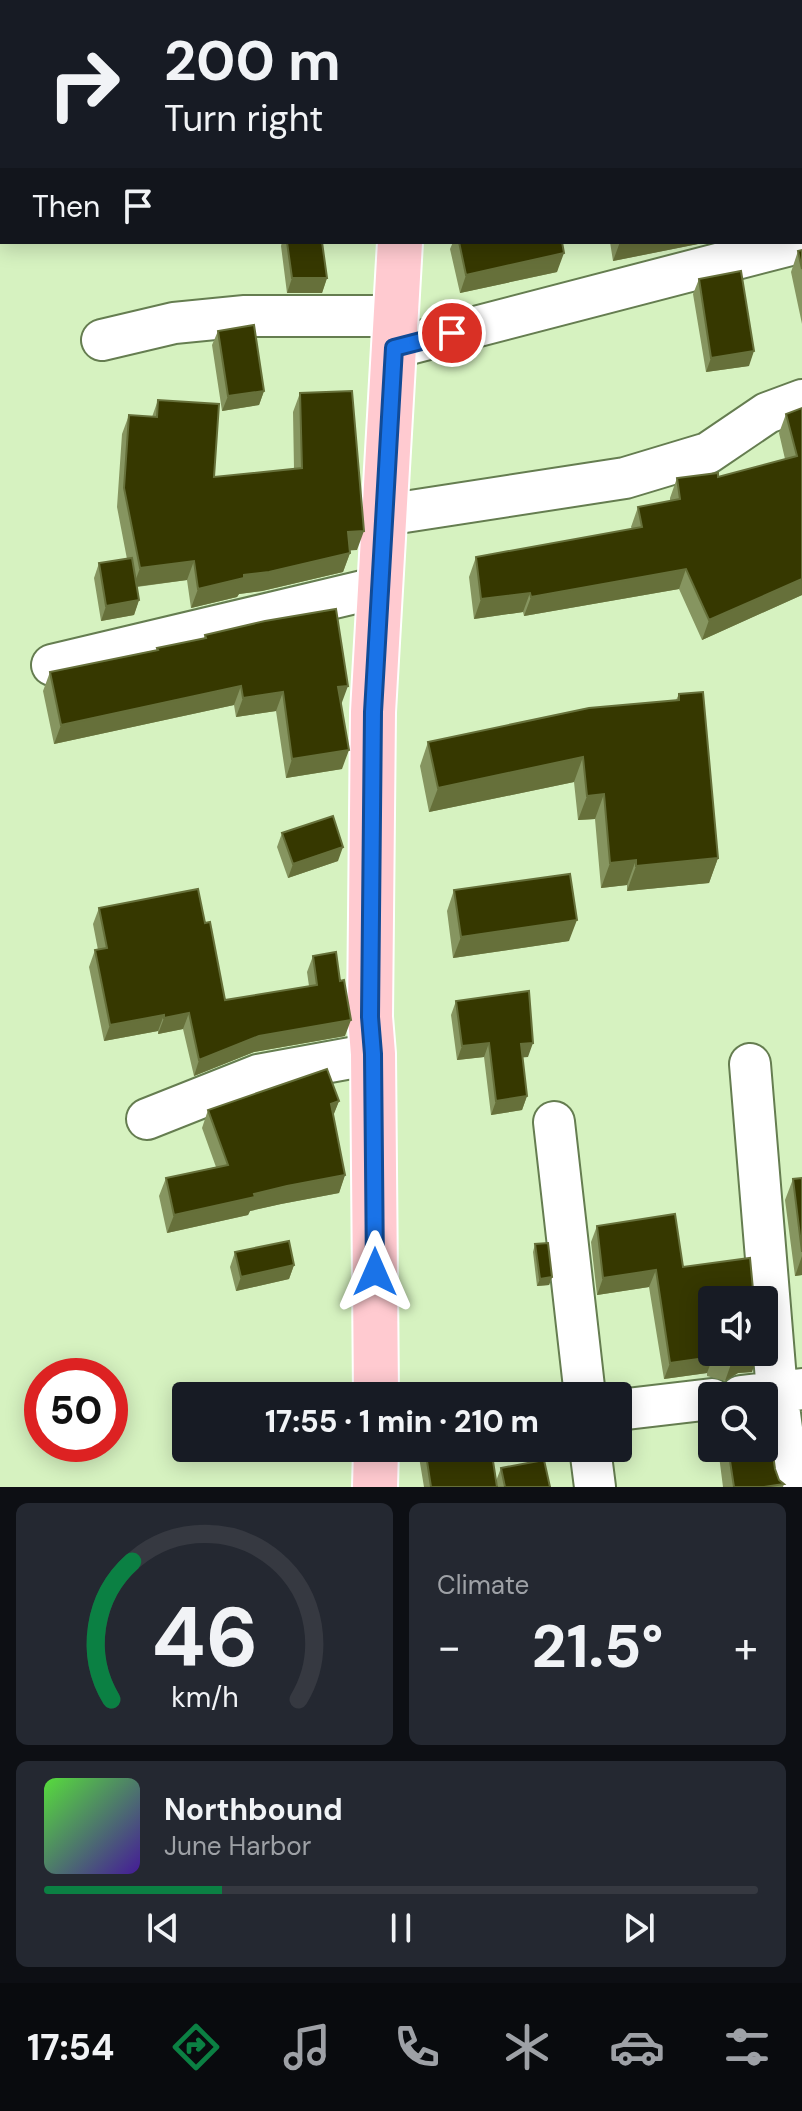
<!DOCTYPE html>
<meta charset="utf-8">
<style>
:root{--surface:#171b24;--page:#242831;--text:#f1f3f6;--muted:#9ea1a6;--line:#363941;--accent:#0b8043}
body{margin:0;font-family:"DM Sans",sans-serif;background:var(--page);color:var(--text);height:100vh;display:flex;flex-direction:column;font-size:30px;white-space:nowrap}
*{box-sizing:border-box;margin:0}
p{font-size:26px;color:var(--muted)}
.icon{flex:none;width:44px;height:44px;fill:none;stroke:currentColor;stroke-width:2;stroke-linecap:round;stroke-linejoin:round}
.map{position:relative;height:1487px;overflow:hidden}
.panel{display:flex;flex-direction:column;gap:16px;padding:16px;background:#0d0f14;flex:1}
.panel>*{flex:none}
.banner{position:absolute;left:0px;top:0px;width:802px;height:244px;box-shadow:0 4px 20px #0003;background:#171b24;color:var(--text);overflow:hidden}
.tools{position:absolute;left:698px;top:1286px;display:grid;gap:16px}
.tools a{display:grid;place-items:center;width:80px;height:80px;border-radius:8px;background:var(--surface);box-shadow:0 4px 20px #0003;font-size:40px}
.speed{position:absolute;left:24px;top:1358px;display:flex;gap:16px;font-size:40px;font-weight:700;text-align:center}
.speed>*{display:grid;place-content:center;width:104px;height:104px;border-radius:50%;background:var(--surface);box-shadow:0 4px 20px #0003;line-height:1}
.speed .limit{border:12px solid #d22;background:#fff;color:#111}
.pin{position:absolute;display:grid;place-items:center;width:68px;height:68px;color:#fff;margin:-34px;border:4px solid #fff;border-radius:50%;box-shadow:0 2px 8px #0007}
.me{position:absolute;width:88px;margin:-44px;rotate:0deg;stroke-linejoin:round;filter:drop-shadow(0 0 6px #0008)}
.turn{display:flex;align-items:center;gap:28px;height:168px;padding:0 32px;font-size:36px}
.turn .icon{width:104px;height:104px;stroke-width:2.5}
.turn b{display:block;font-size:56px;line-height:68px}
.then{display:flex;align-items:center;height:76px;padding:0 32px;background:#0003;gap:16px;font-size:30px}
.big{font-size:60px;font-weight:800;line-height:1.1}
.panel .card{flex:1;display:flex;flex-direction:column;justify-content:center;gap:12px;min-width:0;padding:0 28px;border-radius:12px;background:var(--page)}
.panel .dial{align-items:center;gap:0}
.dial svg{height:208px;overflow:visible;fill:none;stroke:var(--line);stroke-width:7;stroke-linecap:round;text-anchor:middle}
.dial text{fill:var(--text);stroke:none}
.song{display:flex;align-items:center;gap:24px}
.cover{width:96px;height:96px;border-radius:12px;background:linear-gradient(135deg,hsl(110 70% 55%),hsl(260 70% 35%))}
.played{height:8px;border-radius:4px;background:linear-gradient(90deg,var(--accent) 25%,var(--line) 25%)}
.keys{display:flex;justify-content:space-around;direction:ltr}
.heat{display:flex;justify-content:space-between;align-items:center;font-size:44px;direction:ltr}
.panel .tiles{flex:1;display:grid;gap:16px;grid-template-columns:1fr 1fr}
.card:last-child{grid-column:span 2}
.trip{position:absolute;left:172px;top:1382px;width:460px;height:80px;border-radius:8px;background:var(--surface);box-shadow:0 4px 20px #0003;font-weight:800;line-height:80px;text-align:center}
.dock{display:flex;height:128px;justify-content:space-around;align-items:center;background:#090b0e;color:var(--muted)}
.dock .icon{width:56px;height:56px}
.dock .current{color:var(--accent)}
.dock b{font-size:36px;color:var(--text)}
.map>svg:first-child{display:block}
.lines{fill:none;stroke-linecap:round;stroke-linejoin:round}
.minor-casing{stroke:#657d50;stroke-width:44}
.major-casing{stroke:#fff;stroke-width:48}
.minor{stroke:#fff;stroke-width:40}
.major{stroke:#ffcad0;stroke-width:44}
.wall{fill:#869560}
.shaded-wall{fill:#66703a}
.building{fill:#363800;stroke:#66703a;stroke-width:2}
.route-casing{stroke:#114b97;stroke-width:20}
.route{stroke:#1a73e8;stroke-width:14}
</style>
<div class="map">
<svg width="802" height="1487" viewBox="0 0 802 1487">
<rect width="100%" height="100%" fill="#d6f2c0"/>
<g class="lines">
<defs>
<path id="minor" d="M 572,2 L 579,0
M 102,340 L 174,323 L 245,316 L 396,316
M 394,348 L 802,242
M 385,515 L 625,478 L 708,453 L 767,413 L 802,400
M 52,665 L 380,587
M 750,1064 L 777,1392 L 790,1487
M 147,1119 L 258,1075 L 373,1054
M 554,1122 L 585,1396
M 741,1396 L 802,1389
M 618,1410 L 712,1399
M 590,1448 L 595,1487"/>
<path id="major" d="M 419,2 L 420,0
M 376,1396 L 373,1054 L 370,1017 L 373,712 L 400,242
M 375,1487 L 376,1448"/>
</defs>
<!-- minor casing -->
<use href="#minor" class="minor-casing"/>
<!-- major casing -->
<use href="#major" class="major-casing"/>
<!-- minor -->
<use href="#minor" class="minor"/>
<!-- major -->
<use href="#major" class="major"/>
</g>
<!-- wall -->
<path class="wall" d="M 282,242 L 322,242 L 327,278 L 322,293 L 287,293 L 281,246 Z
M 453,242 L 562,242 L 557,272 L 460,293 L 450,249 Z
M 610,242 L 708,242 L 613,261 Z
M 802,250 L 802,324 L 791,272 L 798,251 Z
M 699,279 L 749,366 L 706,372 L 693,294 Z
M 218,331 L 264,391 L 259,405 L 222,411 L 212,345 Z
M 300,393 L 357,550 L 350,550 L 350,553 L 343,572 L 262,591 L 239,594 L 237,597 L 191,608 L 187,580 L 137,587 L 139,600 L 134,615 L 101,621 L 94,578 L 99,563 L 127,559 L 117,507 L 122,434 L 129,415 L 152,417 L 158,400 L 214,477 L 294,469 L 293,412 Z
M 802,408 L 802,595 L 702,640 L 679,589 L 524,616 L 523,612 L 474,619 L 469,577 L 476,557 L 632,529 L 631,527 L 638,507 L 670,501 L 670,498 L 677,478 L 718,477 L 785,459 L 779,433 L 786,414 Z
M 205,635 L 341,705 L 342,769 L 286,778 L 276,711 L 236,717 L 234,705 L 54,744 L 43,691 L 50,672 L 156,650 L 157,648 L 204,638 Z
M 679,694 L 718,858 L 709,883 L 627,891 L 627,885 L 601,888 L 595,819 L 578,820 L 574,782 L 429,812 L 420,766 L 428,742 L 676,700 Z
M 282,833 L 338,861 L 288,878 L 277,847 Z
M 454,890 L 569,941 L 453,958 L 447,911 Z
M 99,908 L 205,923 L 225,1000 L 309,986 L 307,972 L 313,956 L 345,1036 L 254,1052 L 194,1076 L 183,1029 L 158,1034 L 158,1031 L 104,1041 L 89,967 L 95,950 L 98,950 L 93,924 Z
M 456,1001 L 528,1057 L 522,1057 L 527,1096 L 522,1110 L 491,1115 L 484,1057 L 457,1060 L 451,1015 Z
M 339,1101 L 333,1115 L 345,1175 L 339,1193 L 281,1204 L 250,1211 L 248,1215 L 167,1233 L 159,1196 L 166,1178 L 216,1167 L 202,1128 L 208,1110 Z
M 802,1178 L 802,1275 L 795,1276 L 785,1200 L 793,1179 Z
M 597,1226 L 683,1267 L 752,1372 L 738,1373 L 725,1381 L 707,1376 L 707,1373 L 664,1379 L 649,1287 L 597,1295 L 591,1242 Z
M 535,1244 L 552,1277 L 549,1285 L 537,1286 L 533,1252 Z
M 235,1252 L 294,1265 L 289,1279 L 236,1291 L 230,1267 Z
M 423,1448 L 491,1448 L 496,1481 L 501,1468 L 550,1487 L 424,1487 L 419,1457 Z
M 718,1448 L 764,1448 L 779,1480 L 784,1484 L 783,1487 L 723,1487 Z"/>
<!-- shaded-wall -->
<path class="shaded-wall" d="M 497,0 L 532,0 L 531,2 L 496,2 Z
M 800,186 L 802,186 L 802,199 L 800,200 Z
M 2,224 L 2,241 L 0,241 L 0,225 Z
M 620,242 L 708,242 L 613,261 Z
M 564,253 L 557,272 L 460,293 L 466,275 Z
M 292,278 L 327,278 L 322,293 L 287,293 Z
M 754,351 L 749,366 L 706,372 L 711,358 Z
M 264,391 L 259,405 L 222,411 L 228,396 Z
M 364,531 L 357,550 L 341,551 L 348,532 Z
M 350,553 L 343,572 L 262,591 L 239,594 L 237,597 L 191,608 L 198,589 L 244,575 Z
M 194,561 L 187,580 L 133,587 L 140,568 Z
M 686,569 L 679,589 L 524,616 L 531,597 Z
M 802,579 L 802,595 L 702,640 L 709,620 Z
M 530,593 L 523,612 L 474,619 L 481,599 Z
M 139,600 L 134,615 L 101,621 L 106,606 Z
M 241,686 L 234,705 L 54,744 L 61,725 Z
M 348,686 L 341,705 L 338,687 Z
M 283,692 L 276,711 L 236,717 L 243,698 Z
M 349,750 L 342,769 L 286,778 L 292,759 Z
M 583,757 L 574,782 L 429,812 L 438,788 Z
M 604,794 L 595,819 L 578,820 L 587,796 Z
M 343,847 L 338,861 L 288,878 L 293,864 Z
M 718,858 L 709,883 L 627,891 L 636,866 Z
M 636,860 L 627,885 L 601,888 L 610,863 Z
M 577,920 L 569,941 L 453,958 L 461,937 Z
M 189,1013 L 183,1029 L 158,1034 L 164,1018 Z
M 164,1015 L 158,1031 L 104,1041 L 110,1025 Z
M 351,1020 L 345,1036 L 254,1052 L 194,1076 L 199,1060 L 259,1036 Z
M 489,1043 L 484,1057 L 457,1060 L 462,1046 Z
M 533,1043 L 528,1057 L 516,1058 L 521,1044 Z
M 527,1096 L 522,1110 L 491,1115 L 496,1101 Z
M 339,1101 L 332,1119 L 331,1104 Z
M 345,1175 L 339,1193 L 281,1204 L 250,1211 L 248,1215 L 167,1233 L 174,1215 L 287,1186 Z
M 802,1256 L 802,1275 L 795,1276 Z
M 294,1265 L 289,1279 L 236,1291 L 241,1277 Z
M 656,1270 L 649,1287 L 597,1295 L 603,1278 Z
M 552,1277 L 549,1285 L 537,1286 L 540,1279 Z
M 758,1355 L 752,1372 L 738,1373 L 725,1381 L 731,1364 L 744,1357 Z
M 713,1357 L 707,1373 L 664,1379 L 670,1363 Z"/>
<!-- building -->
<path class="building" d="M 2,28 L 2,224 L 0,225 L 0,29 Z
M 800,149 L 802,149 L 802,186 L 800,186 Z
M 287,242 L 322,242 L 327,278 L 292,278 Z
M 459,242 L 562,242 L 564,253 L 466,275 Z
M 802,250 L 802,269 L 798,251 Z
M 741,271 L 754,351 L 711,358 L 699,279 Z
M 254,325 L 264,391 L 228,396 L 218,331 Z
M 352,391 L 364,531 L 348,532 L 350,553 L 269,572 L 244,575 L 244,578 L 198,589 L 194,561 L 140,568 L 124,488 L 129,415 L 157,417 L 158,400 L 219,404 L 214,477 L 302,468 L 300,393 Z
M 802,408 L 802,579 L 709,620 L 686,569 L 531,597 L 530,593 L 481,599 L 476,557 L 642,527 L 638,507 L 680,499 L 677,478 L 718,473 L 718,477 L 797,456 L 786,414 Z
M 132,558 L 139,600 L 106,606 L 99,563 Z
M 336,609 L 348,686 L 338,687 L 349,750 L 292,759 L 283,692 L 243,698 L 241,686 L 61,725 L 50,672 L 158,650 L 157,648 L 206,638 L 205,635 L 265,621 Z
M 703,692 L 718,858 L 636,866 L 636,860 L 610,863 L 604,794 L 587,796 L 583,757 L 438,788 L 428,742 L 589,708 L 679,700 L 679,694 Z
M 333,816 L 343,847 L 293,864 L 282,833 Z
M 570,874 L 577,920 L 461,937 L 454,890 Z
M 198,889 L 205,923 L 210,922 L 225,1000 L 317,985 L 313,956 L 336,952 L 340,981 L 344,980 L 351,1020 L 259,1036 L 199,1060 L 189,1013 L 164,1018 L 164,1015 L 110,1025 L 95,950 L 107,948 L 99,908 Z
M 529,991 L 533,1043 L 521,1044 L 527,1096 L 496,1101 L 489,1043 L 462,1046 L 456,1001 Z
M 327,1069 L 339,1101 L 331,1104 L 345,1175 L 287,1186 L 254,1194 L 255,1197 L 174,1215 L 166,1178 L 228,1165 L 208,1110 Z
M 802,1178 L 802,1252 L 793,1179 Z
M 675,1214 L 683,1267 L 750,1258 L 754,1300 L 712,1300 L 712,1352 L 758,1352 L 758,1355 L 744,1357 L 731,1364 L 713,1360 L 713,1357 L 670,1363 L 656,1270 L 603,1278 L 597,1226 Z
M 289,1241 L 294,1265 L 241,1277 L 235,1252 Z
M 548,1243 L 552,1277 L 540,1279 L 535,1244 Z
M 765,1396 L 775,1469 L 779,1480 L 784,1484 L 764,1487 L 734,1487 L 728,1448 L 764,1448 Z
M 425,1448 L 491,1448 L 497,1487 L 431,1487 Z
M 544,1460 L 550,1487 L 505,1487 L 501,1468 Z"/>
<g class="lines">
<defs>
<path id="route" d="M 375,1272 L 373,1054 L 370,1017 L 373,712 L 394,348 L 452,333"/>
</defs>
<!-- route casing -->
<use href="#route" class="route-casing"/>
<!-- route -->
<use href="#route" class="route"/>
</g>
</svg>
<div class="tools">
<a><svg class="icon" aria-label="sound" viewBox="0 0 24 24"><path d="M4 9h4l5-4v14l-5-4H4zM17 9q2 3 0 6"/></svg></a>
<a><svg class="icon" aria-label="search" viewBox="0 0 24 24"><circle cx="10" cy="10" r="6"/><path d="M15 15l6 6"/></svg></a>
</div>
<div class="speed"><div class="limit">50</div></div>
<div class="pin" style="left:452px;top:333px;background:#d93025"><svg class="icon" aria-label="arrive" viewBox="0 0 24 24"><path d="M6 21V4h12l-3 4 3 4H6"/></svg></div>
<svg class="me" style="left:375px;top:1272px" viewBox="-20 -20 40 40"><path d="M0-17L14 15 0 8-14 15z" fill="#1a73e8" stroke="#fff" stroke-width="4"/></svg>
<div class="trip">17:55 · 1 min · 210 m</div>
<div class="banner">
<div class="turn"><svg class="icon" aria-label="right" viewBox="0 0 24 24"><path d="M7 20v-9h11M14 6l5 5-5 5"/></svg><div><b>200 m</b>Turn right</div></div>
<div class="then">Then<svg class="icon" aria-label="arrive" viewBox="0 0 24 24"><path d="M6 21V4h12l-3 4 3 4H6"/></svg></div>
</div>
</div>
<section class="panel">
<div class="tiles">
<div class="card dial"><svg viewBox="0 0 100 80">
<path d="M14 69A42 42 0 1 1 86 69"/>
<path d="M14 69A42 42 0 0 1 22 16" stroke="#0b8043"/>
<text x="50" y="56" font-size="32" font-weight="700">46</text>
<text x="50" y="72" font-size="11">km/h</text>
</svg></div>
<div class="card"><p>Climate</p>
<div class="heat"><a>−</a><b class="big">21.5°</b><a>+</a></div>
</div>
<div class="card">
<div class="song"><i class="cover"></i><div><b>Northbound</b><p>June Harbor</p></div></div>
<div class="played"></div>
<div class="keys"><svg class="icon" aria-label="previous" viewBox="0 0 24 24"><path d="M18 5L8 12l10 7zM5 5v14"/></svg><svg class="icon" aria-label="pause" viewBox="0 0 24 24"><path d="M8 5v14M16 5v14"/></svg><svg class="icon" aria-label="next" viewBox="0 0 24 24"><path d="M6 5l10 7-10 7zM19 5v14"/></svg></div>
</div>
</div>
</section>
<nav class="dock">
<b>17:54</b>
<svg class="icon current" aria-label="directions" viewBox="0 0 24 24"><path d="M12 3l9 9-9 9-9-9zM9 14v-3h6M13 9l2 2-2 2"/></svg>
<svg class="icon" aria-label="music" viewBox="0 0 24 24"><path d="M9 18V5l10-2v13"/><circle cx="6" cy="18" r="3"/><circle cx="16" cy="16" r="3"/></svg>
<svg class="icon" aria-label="phone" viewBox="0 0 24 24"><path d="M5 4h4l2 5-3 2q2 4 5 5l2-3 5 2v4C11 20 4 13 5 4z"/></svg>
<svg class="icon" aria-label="climate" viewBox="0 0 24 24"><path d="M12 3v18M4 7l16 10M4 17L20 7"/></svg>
<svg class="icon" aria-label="car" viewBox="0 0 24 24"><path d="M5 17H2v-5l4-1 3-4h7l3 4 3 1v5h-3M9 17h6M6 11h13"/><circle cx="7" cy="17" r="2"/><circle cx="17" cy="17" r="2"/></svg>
<svg class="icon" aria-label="filters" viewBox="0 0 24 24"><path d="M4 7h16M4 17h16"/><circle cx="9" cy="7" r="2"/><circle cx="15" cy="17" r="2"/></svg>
</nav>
